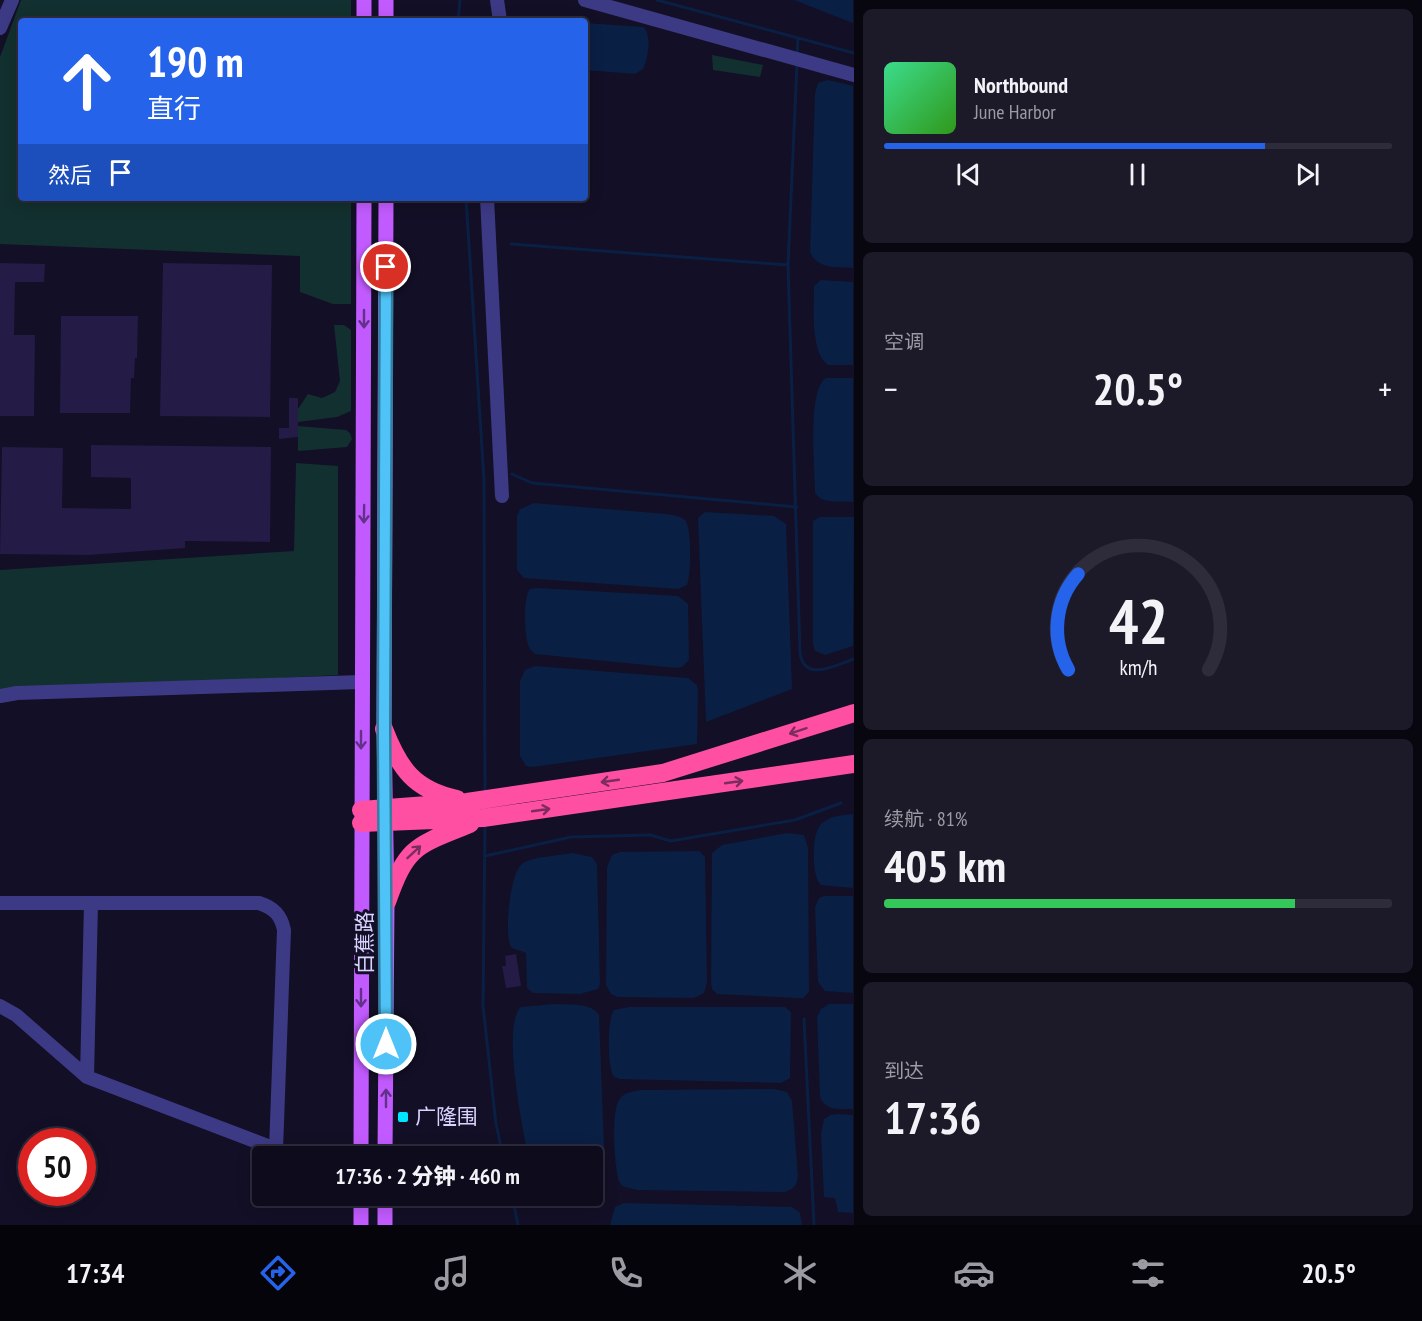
<!DOCTYPE html>
<html lang="zh">
<meta charset="utf-8">
<style>
:root{--surface:#0e0b1c;--page:#1c1929;--text:#f1f3f6;--muted:#9b9ba3;--line:#2e2b3b;--accent:#2563eb}
body{margin:0;font-family:"PT Sans Narrow","Noto Sans SC",sans-serif;background:var(--page);color:var(--text);height:100vh;display:flex;flex-direction:column;font-size:22px;white-space:nowrap}
*{box-sizing:border-box;margin:0}
p{font-size:20px;color:var(--muted)}
.icon{flex:none;width:33px;height:33px;fill:none;stroke:currentColor;stroke-width:2;stroke-linecap:round;stroke-linejoin:round}
.map{position:relative;flex:1;overflow:hidden}
.sheet{display:flex;flex-direction:column;gap:9px;padding:9px;background:#08060f;width:568px}
.sheet>*{flex:none}
.top-card{position:absolute;left:18px;top:18px;width:570px;height:183px;border-radius:6px;box-shadow:0 3px 15px #0003,0 0 0 2px var(--line);background:#2563eb;color:#fff;overflow:hidden}
.speed{position:absolute;left:18px;top:1128px;display:flex;gap:12px;font-size:30px;font-weight:700;text-align:center}
.speed>*{display:grid;place-content:center;width:78px;height:78px;border-radius:50%;background:var(--surface);box-shadow:0 3px 15px #0003,0 0 0 2px var(--line);line-height:1}
.speed .limit{border:9px solid #d22;background:#fff;color:#111}
.pin{position:absolute;display:grid;place-items:center;width:51px;height:51px;color:#fff;margin:-26px;border:3px solid #fff;border-radius:50%;box-shadow:0 2px 6px #0007}
.me{position:absolute;width:66px;margin:-33px;rotate:0deg;stroke-linejoin:round;filter:drop-shadow(0 0 4px #0008)}
.turn{display:flex;align-items:center;gap:21px;height:126px;padding:0 30px;font-size:27px}
.turn .icon{width:78px;height:78px;stroke-width:2.5}
.turn b{display:block;font-size:42px;line-height:51px}
.then{display:flex;align-items:center;height:57px;padding:0 30px;background:#0003;gap:12px;font-size:22px}
.big{font-size:45px;font-weight:800;line-height:1.1}
.sheet .widget{flex:1;display:flex;flex-direction:column;justify-content:center;gap:9px;min-width:0;padding:0 21px;border-radius:9px;background:var(--page)}
.sheet .dial{align-items:center;gap:0}
.dial svg{height:156px;overflow:visible;fill:none;stroke:var(--line);stroke-width:7;stroke-linecap:round;text-anchor:middle}
.dial text{fill:var(--text);stroke:none}
.song{display:flex;align-items:center;gap:18px}
.cover{width:72px;height:72px;border-radius:9px;background:linear-gradient(135deg,hsl(150 70% 55%),hsl(110 70% 35%))}
.played{height:6px;border-radius:3px;background:linear-gradient(90deg,var(--accent) 75%,var(--line) 75%)}
.keys{display:flex;justify-content:space-around;direction:ltr}
.heat{display:flex;justify-content:space-between;align-items:center;font-size:33px;direction:ltr}
.charge{height:9px;border-radius:4px;background:linear-gradient(90deg,#34c759 81%,var(--line) 0)}
.trip{position:absolute;left:252px;top:1146px;width:351px;height:60px;border-radius:6px;background:var(--surface);box-shadow:0 3px 15px #0003,0 0 0 2px var(--line);font-weight:800;line-height:60px;text-align:center}
.tab-bar{display:flex;height:96px;justify-content:space-around;align-items:center;background:#06040b;color:var(--muted)}
.tab-bar .icon{width:42px;height:42px}
.tab-bar .on{color:var(--accent)}
.tab-bar b{font-size:27px;color:var(--text)}
main{display:flex;flex:1;min-height:0}
.map>svg:first-child{display:block}
.green{fill:#12302f}
.water{fill:#0a1f44}
.lines{fill:none;stroke-linecap:round;stroke-linejoin:round}
.stream{stroke:#0a1f44;stroke-width:3}
.building{fill:#241b47}
.minor{stroke:#3d3a85;stroke-width:14}
.major{stroke:#c25bff;stroke-width:15}
.highway{stroke:#ff4fa3;stroke-width:18}
.oneway{stroke:#623188}
.oneway2{stroke:#7d2c5e}
.route-casing{stroke:#337fa1;stroke-width:15}
.route{stroke:#4fc3f7;stroke-width:10}
.poi-dot{fill:#00e5ff;stroke:#130f26;stroke-width:2}
.labels{text-anchor:middle;stroke-width:6;stroke-linejoin:round;paint-order:stroke}
.street-label{font-size:21px;fill:#d9d4ff;stroke:#130f26}
.poi-label{font-size:21px;fill:#d9d4ff;stroke:#130f26;text-anchor:start}
</style>
<main>
<div class="map">
<svg width="854" height="1225" viewBox="0 0 854 1225">
<rect width="100%" height="100%" fill="#130f26"/>
<!-- green -->
<path class="green" d="M 21,0 L 351,0 L 351,21 L 21,21 L 21,198 L 351,198 L 351,304 L 333,304 L 300,292 L 300,256 L 0,244 L 0,57 Z
M 712,55 L 763,65 L 760,77 L 713,70 Z
M 334,325 L 344,325 L 351,330 L 351,411 L 337,417 L 298,422 L 298,409 L 308,394 L 322,398 L 335,392 L 340,381 Z
M 298,426 L 346,430 L 350,433 L 352,439 L 347,447 L 298,451 Z
M 296,463 L 338,466 L 338,675 L 0,692 L 0,570 L 294,551 Z"/>
<!-- water -->
<path class="water" d="M 794,0 L 853,0 L 853,23 Z
M 585,23 L 644,27 C 652,38 648,58 643,69 L 635,74 L 585,70 Z
M 828,80 L 853,86 L 853,268 C 837,267 817,269 810,252 L 815,93 L 818,83 Z
M 821,280 L 853,282 L 853,365 L 828,365 C 810,353 814,306 814,286 Z
M 826,378 L 853,378 L 853,502 C 841,501 820,505 815,492 C 815,470 807,389 826,378 Z
M 534,503 L 667,514 C 672,515 680,516 685,520 C 692,527 691,576 687,585 L 678,589 L 524,578 L 517,570 L 517,516 L 520,509 Z
M 705,512 L 774,516 L 786,524 L 792,689 L 706,722 L 698,518 Z
M 820,517 L 854,517 L 853,646 L 825,655 L 815,651 L 813,644 L 813,521 Z
M 537,588 L 678,596 L 688,604 L 689,660 L 682,667 L 676,668 L 535,654 C 532,651 530,650 529,647 C 524,637 523,596 530,589 Z
M 535,666 L 688,678 L 697,685 L 698,691 L 697,744 L 533,767 L 526,766 L 520,756 L 520,681 L 525,670 Z
M 853,814 L 853,888 L 821,885 C 811,876 811,832 822,823 C 830,816 843,815 853,814 Z
M 787,833 L 804,835 L 808,848 L 809,992 L 803,998 L 797,998 L 717,994 L 712,989 L 711,983 L 712,853 L 722,845 Z
M 699,851 L 705,857 L 707,982 L 704,993 L 694,998 L 618,997 L 611,994 L 606,985 L 607,868 L 612,855 L 620,852 Z
M 572,853 L 592,857 L 597,864 L 600,984 L 598,989 L 580,994 L 533,993 L 527,988 L 526,953 L 512,948 C 503,939 510,872 522,864 C 533,856 558,856 572,853 Z
M 824,896 L 853,896 L 853,993 L 825,991 L 818,982 L 815,907 L 819,898 Z
M 555,1004 C 569,1005 591,1002 599,1015 L 605,1171 L 600,1182 L 593,1186 L 592,1156 L 528,1156 C 523,1129 501,1026 521,1007 Z
M 829,1004 L 853,1004 L 853,1109 C 840,1109 825,1111 820,1097 L 817,1017 L 821,1009 Z
M 629,1007 L 785,1007 L 791,1012 L 790,1078 L 781,1083 L 620,1079 L 614,1077 C 607,1067 607,1019 614,1010 Z
M 774,1089 L 787,1092 L 792,1101 L 798,1176 C 797,1185 794,1189 785,1192 L 637,1190 L 622,1186 L 619,1181 C 614,1167 611,1112 619,1100 C 624,1092 632,1092 640,1090 Z
M 838,1114 L 853,1115 L 853,1213 L 838,1212 L 835,1198 L 824,1197 L 821,1134 L 824,1119 L 830,1115 Z
M 624,1203 L 792,1207 L 800,1213 L 802,1225 L 610,1225 L 615,1207 Z"/>
<g class="lines">
<!-- stream -->
<path class="stream" d="M 657,0 L 854,53
M 458,21 L 460,0
M 797,54 L 798,38
M 797,64 L 788,265 L 800,653 C 804,683 836,665 854,659
M 466,198 L 484,480 L 485,793
M 511,244 L 788,265
M 512,474 L 532,483 L 797,507
M 485,824 L 483,1006 L 496,1124 L 503,1156
M 485,856 L 571,837 L 650,835 L 671,841 L 795,820 L 841,803
M 804,1019 L 814,1225
M 512,1196 L 518,1225"/>
</g>
<!-- building -->
<path class="building" d="M 0,263 L 45,264 L 44,282 L 15,282 L 14,335 L 35,335 L 34,416 L 0,416 Z
M 163,263 L 272,265 L 270,417 L 160,416 Z
M 61,316 L 138,316 L 137,358 L 135,358 L 134,378 L 131,378 L 130,413 L 60,413 Z
M 289,398 L 298,398 L 298,437 L 279,439 L 279,428 L 289,428 Z
M 91,445 L 271,447 L 270,542 L 185,541 L 185,548 L 89,555 L 0,554 L 2,447 L 63,448 L 62,508 L 131,509 L 131,478 L 91,477 Z
M 516,954 L 521,986 L 506,988 L 502,966 L 506,966 L 505,956 Z"/>
<g class="lines">
<!-- minor -->
<path class="minor" d="M 497,0 L 500,21
M 585,0 L 854,75
M 0,28 L 12,0
M 487,198 L 502,496
M 0,696 L 17,693 L 361,682
M 0,903 L 259,903 C 274,908 281,915 284,930 L 276,1150
M 0,1006 L 16,1015 L 87,1077 L 294,1156
M 87,1077 L 91,903"/>
<!-- major -->
<path class="major" d="M 364,0 L 364,21
M 386,0 L 386,21
M 361,1156 L 364,198
M 385,1156 L 387,902 L 384,729 L 386,198
M 361,1225 L 361,1196
M 385,1225 L 385,1196"/>
<!-- highway -->
<path class="highway" d="M 384,729 C 399,768 414,790 457,799
M 361,810 L 467,802 L 663,773 L 854,713
M 361,823 L 483,818 L 854,764
M 387,902 C 407,845 416,846 470,824"/>
</g>
<!-- one-way arrows -->
<defs><path id="oneway-shaft" d="M-6 0H5M1.5-3L5.5 0L1.5 3" fill="none" stroke-width="1.6" stroke-linecap="round" stroke-linejoin="round" transform="scale(1.5)"/></defs>
<g class="oneway">
<use href="#oneway-shaft" transform="translate(364 319) rotate(90)"/>
<use href="#oneway-shaft" transform="translate(364 514) rotate(91)"/>
<use href="#oneway-shaft" transform="translate(361 740) rotate(90)"/>
<use href="#oneway-shaft" transform="translate(361 998) rotate(90)"/>
<use href="#oneway-shaft" transform="translate(386 1098) rotate(-90)"/>
</g>
<g class="oneway2">
<use href="#oneway-shaft" transform="translate(798 731) rotate(162)"/>
<use href="#oneway-shaft" transform="translate(610 781) rotate(172)"/>
<use href="#oneway-shaft" transform="translate(734 782) rotate(-8)"/>
<use href="#oneway-shaft" transform="translate(541 810) rotate(-8)"/>
<use href="#oneway-shaft" transform="translate(414 852) rotate(-43)"/>
</g>
<g class="lines">
<defs>
<path id="route" d="M 386,1044 L 384,729 L 386,267"/>
</defs>
<!-- route casing -->
<use href="#route" class="route-casing"/>
<!-- route -->
<use href="#route" class="route"/>
</g>
<!-- markers -->
<rect class="poi-dot" x="397" y="1111" width="12" height="12" rx="3"/>
<g class="labels">
<!-- street labels -->
<g class="street-label">
<text transform="translate(365 943) rotate(-90)" y="7">白蕉路</text>
</g>
<!-- poi labels -->
<g class="poi-label">
<text x="415" y="1124">广隆围</text>
</g>
</g>
</svg>
<div class="speed"><div class="limit">50</div></div>
<div class="pin" style="left:386px;top:267px;background:#d93025"><svg class="icon" aria-label="arrive" viewBox="0 0 24 24"><path d="M6 21V4h12l-3 4 3 4H6"/></svg></div>
<svg class="me" style="left:386px;top:1044px" viewBox="-20 -20 40 40"><circle r="17" fill="#4fc3f7" stroke="#fff" stroke-width="3"/><path d="M0-11L8 9 0 5-8 9z" fill="#fff"/></svg>
<div class="trip">17:36 · 2 分钟 · 460 m</div>
<div class="top-card">
<div class="turn"><svg class="icon" aria-label="ahead" viewBox="0 0 24 24"><path d="M12 20V5M6 11l6-6 6 6"/></svg><div><b>190 m</b>直行</div></div>
<div class="then">然后<svg class="icon" aria-label="arrive" viewBox="0 0 24 24"><path d="M6 21V4h12l-3 4 3 4H6"/></svg></div>
</div>
</div>
<section class="sheet">
<div class="widget">
<div class="song"><i class="cover"></i><div><b>Northbound</b><p>June Harbor</p></div></div>
<div class="played"></div>
<div class="keys"><svg class="icon" aria-label="previous" viewBox="0 0 24 24"><path d="M18 5L8 12l10 7zM5 5v14"/></svg><svg class="icon" aria-label="pause" viewBox="0 0 24 24"><path d="M8 5v14M16 5v14"/></svg><svg class="icon" aria-label="next" viewBox="0 0 24 24"><path d="M6 5l10 7-10 7zM19 5v14"/></svg></div>
</div>
<div class="widget"><p>空调</p>
<div class="heat"><a>−</a><b class="big">20.5°</b><a>+</a></div>
</div>
<div class="widget dial"><svg viewBox="0 0 100 80">
<path d="M14 69A42 42 0 1 1 86 69"/>
<path d="M14 69A42 42 0 0 1 19 20" stroke="#2563eb"/>
<text x="50" y="56" font-size="32" font-weight="700">42</text>
<text x="50" y="72" font-size="11">km/h</text>
</svg></div>
<div class="widget"><p>续航 · 81%</p><b class="big">405 km</b><div class="charge"></div></div>
<div class="widget"><p>到达</p><b class="big">17:36</b></div>
</section>
</main>
<nav class="tab-bar">
<b>17:34</b>
<svg class="icon on" aria-label="directions" viewBox="0 0 24 24"><path d="M12 3l9 9-9 9-9-9zM9 14v-3h6M13 9l2 2-2 2"/></svg>
<svg class="icon" aria-label="music" viewBox="0 0 24 24"><path d="M9 18V5l10-2v13"/><circle cx="6" cy="18" r="3"/><circle cx="16" cy="16" r="3"/></svg>
<svg class="icon" aria-label="phone" viewBox="0 0 24 24"><path d="M5 4h4l2 5-3 2q2 4 5 5l2-3 5 2v4C11 20 4 13 5 4z"/></svg>
<svg class="icon" aria-label="climate" viewBox="0 0 24 24"><path d="M12 3v18M4 7l16 10M4 17L20 7"/></svg>
<svg class="icon" aria-label="car" viewBox="0 0 24 24"><path d="M5 17H2v-5l4-1 3-4h7l3 4 3 1v5h-3M9 17h6M6 11h13"/><circle cx="7" cy="17" r="2"/><circle cx="17" cy="17" r="2"/></svg>
<svg class="icon" aria-label="filters" viewBox="0 0 24 24"><path d="M4 7h16M4 17h16"/><circle cx="9" cy="7" r="2"/><circle cx="15" cy="17" r="2"/></svg>
<b>20.5°</b>
</nav>
